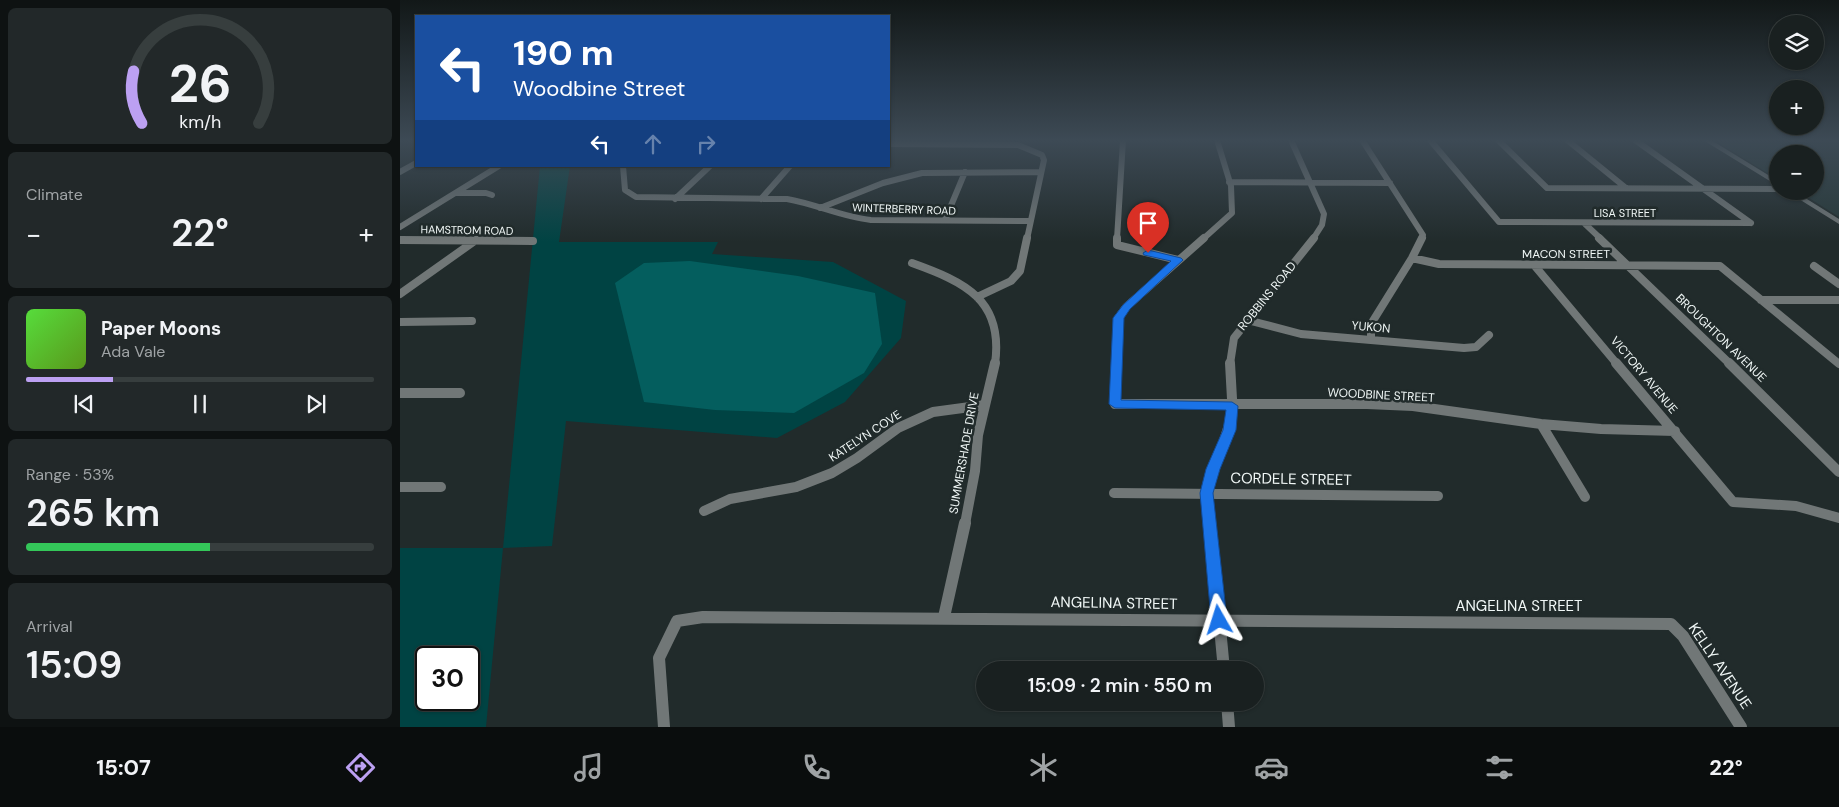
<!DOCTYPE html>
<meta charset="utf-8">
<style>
:root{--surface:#192020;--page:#222829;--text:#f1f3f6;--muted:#9fa3a5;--line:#373e3e;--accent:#bca0f2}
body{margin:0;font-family:"DM Sans",sans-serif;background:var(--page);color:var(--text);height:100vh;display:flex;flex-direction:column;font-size:19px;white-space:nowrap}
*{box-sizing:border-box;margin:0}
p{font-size:16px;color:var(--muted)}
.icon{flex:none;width:28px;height:28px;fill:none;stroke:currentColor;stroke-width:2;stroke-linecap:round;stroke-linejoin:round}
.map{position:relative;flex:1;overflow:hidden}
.details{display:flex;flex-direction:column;gap:8px;padding:8px;background:#0e1212;width:400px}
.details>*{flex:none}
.banner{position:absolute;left:15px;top:15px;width:475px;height:152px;border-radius:0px;box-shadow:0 1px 4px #0004,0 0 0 1px var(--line);background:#1a4fa0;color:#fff;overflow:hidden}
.controls{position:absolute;left:1369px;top:15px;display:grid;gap:10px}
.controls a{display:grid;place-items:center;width:55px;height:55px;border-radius:50%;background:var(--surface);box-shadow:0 1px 4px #0004,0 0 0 1px var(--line);font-size:25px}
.speed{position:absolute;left:15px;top:646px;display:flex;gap:10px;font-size:25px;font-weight:700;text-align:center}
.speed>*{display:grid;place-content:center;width:65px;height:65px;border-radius:50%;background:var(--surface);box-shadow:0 1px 4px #0004,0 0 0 1px var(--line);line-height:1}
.speed .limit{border:2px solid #111;border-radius:8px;background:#fff;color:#111}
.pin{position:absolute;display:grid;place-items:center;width:42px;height:42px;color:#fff;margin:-51px -21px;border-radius:50% 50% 50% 0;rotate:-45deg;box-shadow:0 0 5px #0007}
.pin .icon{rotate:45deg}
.me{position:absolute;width:55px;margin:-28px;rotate:354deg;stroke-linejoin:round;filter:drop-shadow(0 0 4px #0008)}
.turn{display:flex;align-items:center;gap:18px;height:105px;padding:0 15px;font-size:22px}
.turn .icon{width:65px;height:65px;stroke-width:2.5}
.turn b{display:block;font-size:35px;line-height:42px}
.lanes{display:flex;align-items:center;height:48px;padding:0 15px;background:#0003;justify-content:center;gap:25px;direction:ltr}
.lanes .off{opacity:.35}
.big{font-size:38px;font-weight:600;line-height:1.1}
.details .widget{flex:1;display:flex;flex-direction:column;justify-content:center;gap:8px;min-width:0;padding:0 18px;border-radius:8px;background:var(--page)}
.details .dial{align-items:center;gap:0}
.dial svg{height:130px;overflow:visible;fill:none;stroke:var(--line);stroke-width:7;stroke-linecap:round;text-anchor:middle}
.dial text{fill:var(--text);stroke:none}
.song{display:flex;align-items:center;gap:15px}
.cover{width:60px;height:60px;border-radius:8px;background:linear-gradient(135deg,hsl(110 70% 55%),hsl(90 70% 35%))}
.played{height:5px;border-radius:2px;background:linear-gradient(90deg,var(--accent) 25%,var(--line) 25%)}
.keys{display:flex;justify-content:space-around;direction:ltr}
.heat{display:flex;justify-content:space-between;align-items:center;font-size:28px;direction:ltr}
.charge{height:8px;border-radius:4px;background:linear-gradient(90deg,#34c759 53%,var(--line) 0)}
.trip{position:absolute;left:576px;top:661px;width:288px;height:50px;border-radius:25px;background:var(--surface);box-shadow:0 1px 4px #0004,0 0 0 1px var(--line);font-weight:600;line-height:50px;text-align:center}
.dock{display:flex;height:80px;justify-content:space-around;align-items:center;background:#0a0d0d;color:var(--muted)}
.dock .icon{width:35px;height:35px}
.dock .active{color:var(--accent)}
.dock b{font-size:22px;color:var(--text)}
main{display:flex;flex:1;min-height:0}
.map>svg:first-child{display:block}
.built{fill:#263838}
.green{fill:#004343;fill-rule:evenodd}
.water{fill:#045e5e}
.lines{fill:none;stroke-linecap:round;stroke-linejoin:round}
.minor-far3{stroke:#717777;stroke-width:6}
.minor-far2{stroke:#717777;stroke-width:8}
.minor-far1{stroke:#717777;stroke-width:10}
.minor{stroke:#717777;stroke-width:12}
.tertiary{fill:#717777;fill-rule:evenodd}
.route{fill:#1a73e8;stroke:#114b97}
.labels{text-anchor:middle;stroke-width:5;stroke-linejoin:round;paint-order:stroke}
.far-street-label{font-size:11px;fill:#f0f7f6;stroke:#212b2b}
.street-label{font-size:12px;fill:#f0f7f6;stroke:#212b2b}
.near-street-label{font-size:15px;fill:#f0f7f6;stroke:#212b2b}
</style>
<main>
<section class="details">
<div class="widget dial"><svg viewBox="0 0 100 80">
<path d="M14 69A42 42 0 1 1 86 69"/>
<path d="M14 69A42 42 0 0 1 9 37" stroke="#bca0f2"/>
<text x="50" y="56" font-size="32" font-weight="700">26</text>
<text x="50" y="72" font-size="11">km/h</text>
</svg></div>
<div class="widget"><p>Climate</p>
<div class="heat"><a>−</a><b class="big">22°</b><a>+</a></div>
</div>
<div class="widget">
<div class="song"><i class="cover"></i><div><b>Paper Moons</b><p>Ada Vale</p></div></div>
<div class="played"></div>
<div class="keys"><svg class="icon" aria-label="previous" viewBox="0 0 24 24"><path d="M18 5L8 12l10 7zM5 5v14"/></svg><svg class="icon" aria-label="pause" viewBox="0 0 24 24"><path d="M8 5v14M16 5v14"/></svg><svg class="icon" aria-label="next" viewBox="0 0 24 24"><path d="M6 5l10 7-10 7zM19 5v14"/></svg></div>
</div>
<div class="widget"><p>Range · 53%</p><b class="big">265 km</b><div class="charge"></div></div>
<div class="widget"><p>Arrival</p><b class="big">15:09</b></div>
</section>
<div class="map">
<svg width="1439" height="727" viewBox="0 0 1439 727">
<rect width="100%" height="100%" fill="#212b2b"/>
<!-- built -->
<path class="built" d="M 1396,140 L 1439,140 L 1439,217 L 1398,191 L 1415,191 L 1415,154 L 1378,154 L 1377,179 L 1317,142 L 1399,143 Z"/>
<!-- green -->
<path class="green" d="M 140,166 L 170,166 L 159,242 L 318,242 L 312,254 L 433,262 L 506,301 L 501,338 L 445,402 L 377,438 L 166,421 L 152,546 L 103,548 L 86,727 L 0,727 L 0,548 L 103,548 ZM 26,658 L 69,658 L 69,700 L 26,700 Z"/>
<!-- water -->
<path class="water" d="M 290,261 L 398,276 L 475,293 L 482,344 L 464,373 L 394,413 L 315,410 L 244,402 L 215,283 L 244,263 Z"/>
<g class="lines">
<!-- minor-far3 -->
<path class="minor-far3" d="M 891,140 L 924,214 L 922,225 L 913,239
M 962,140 L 1023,235 L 1021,239
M 1030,140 L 1099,222 L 1351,223
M 1098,140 L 1147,188 L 1378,189
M 1167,140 L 1226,188
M 1235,140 L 1351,223
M 489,144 L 618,145 L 642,155 L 644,160 L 627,239
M 223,166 L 225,190 L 236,197 L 387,199 C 416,204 442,217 471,220 L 630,221
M 0,172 L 16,163
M 829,182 L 990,183
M 56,193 L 86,193 L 92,195
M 275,199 L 310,166
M 361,199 L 390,166
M 420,208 L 483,183 L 522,173 L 641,172
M 545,220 L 565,172
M 1184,223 L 1201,239
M 0,227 L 99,166
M 717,239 L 723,140
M 803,239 L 832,213 L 831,186 L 817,140"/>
<!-- minor-far2 -->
<path class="minor-far2" d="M 717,238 L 717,245 L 778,260
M 1199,238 L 1330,364
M 0,240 L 133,241
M 1012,258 L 1039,264 L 1320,266 L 1439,364
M 512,263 C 565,282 604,300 595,364
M 1134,265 L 1217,364
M 1414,266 L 1439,284
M 0,294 L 76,240
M 577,297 L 611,281 L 620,271 L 627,238
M 1361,300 L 1439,300
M 847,320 L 901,334 L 1064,348 L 1076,347 L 1089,335
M 0,322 L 72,321
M 971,339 L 971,324 L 1012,258 L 1022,238
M 716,364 L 718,318 L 726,307 L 804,238
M 830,364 L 834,338 L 914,238"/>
<!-- minor-far1 -->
<path class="minor-far1" d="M 716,363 L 715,404 L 967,404 L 1013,406 L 1141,424 L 1201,429 L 1275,431
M 1216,363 L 1333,502 L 1396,506 L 1439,518
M 1329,363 L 1439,472
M 0,393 L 60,393
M 1141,424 L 1185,497
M 0,487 L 41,487
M 714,493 L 1038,496
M 304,511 L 330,499 L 396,487 L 432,473 L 457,458 L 498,428 L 533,412 L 585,405
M 565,524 L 575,471 L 578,435 L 595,363
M 810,524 L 807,493 L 831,419 L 832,399 L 830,363"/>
<!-- minor -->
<path class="minor" d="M 810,523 L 824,670
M 544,617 L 565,523
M 827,702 L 829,727
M 264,727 L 259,658 L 277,621 L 303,617 L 1271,624 L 1283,636 L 1341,727"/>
<!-- tertiary -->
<path class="tertiary" d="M 1303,140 L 1311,140 L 1378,181 L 1378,186 Z
M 1386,191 L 1394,191 L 1439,219 L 1439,224 Z"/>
</g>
<!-- sky -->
<linearGradient id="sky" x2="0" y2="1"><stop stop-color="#121818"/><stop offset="0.58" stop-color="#3d4a55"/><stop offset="1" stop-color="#3d4a55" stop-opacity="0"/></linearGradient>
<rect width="1439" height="242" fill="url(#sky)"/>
<!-- route -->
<path class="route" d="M 748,250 L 781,258 L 783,260 L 730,309 L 724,318 L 721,400 L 832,402 L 838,406 L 836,430 L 820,469 L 813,493 L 827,620 L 825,625 L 819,627 L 813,625 L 811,620 L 800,493 L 806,469 L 823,430 L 826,410 L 715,408 L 709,404 L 713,318 L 723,305 L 771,261 L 744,255 L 743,253 Z"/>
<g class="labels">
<!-- far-street labels -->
<g class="far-street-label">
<text transform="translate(504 209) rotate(2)" y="4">WINTERBERRY ROAD</text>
<text x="1225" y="217">LISA STREET</text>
<text transform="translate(67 230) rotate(1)" y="4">HAMSTROM ROAD</text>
</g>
<!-- street labels -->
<g class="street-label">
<text x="1166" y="258">MACON STREET</text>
<text transform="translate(867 296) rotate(-51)" y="4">ROBBINS ROAD</text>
<text transform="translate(971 327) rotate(5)" y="4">YUKON</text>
<text transform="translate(1321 338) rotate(44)" y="4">BROUGHTON AVENUE</text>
<text transform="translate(1244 375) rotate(50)" y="4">VICTORY AVENUE</text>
<text transform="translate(981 395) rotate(3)" y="4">WOODBINE STREET</text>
<text transform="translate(465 436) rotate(-33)" y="4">KATELYN COVE</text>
<text transform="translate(564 453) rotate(-80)" y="4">SUMMERSHADE DRIVE</text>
</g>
<!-- near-street labels -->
<g class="near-street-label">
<text transform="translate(891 479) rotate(1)" y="5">CORDELE STREET</text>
<text transform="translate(714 603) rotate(1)" y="5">ANGELINA STREET</text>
<text x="1119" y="611">ANGELINA STREET</text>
<text transform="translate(1320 666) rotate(56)" y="5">KELLY AVENUE</text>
</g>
</g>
</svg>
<div class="controls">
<a><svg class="icon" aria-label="layers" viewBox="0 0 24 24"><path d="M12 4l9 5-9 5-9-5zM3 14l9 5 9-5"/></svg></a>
<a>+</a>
<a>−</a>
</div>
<div class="speed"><div class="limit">30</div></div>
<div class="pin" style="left:748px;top:253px;background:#d93025"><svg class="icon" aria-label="arrive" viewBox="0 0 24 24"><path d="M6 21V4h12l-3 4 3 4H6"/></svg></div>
<svg class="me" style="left:819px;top:620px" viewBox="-20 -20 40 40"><path d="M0-17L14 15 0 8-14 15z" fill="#1a73e8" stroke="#fff" stroke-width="4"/></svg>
<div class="trip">15:09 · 2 min · 550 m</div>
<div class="banner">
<div class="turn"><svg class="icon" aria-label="left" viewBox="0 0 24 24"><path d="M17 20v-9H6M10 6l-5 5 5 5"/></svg><div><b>190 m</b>Woodbine Street</div></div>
<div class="lanes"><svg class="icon" aria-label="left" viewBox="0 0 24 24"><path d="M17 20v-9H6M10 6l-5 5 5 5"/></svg><svg class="icon off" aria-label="ahead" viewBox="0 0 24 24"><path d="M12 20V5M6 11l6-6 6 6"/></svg><svg class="icon off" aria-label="right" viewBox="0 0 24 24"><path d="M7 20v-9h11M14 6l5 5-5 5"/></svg></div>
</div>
</div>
</main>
<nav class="dock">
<b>15:07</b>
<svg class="icon active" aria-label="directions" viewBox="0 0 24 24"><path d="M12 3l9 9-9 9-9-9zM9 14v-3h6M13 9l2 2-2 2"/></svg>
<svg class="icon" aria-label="music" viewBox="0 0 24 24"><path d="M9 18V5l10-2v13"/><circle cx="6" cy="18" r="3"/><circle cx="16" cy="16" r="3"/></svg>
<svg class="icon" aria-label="phone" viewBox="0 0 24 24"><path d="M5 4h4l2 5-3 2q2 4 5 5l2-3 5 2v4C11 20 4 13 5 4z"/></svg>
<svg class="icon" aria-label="climate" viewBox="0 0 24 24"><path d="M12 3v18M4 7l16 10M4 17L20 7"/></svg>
<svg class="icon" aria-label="car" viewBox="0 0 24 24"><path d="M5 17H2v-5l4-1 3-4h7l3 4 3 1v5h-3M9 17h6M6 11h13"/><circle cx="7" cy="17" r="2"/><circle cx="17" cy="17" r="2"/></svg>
<svg class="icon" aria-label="filters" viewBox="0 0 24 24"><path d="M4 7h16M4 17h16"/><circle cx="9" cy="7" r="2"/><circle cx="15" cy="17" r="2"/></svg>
<b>22°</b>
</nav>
